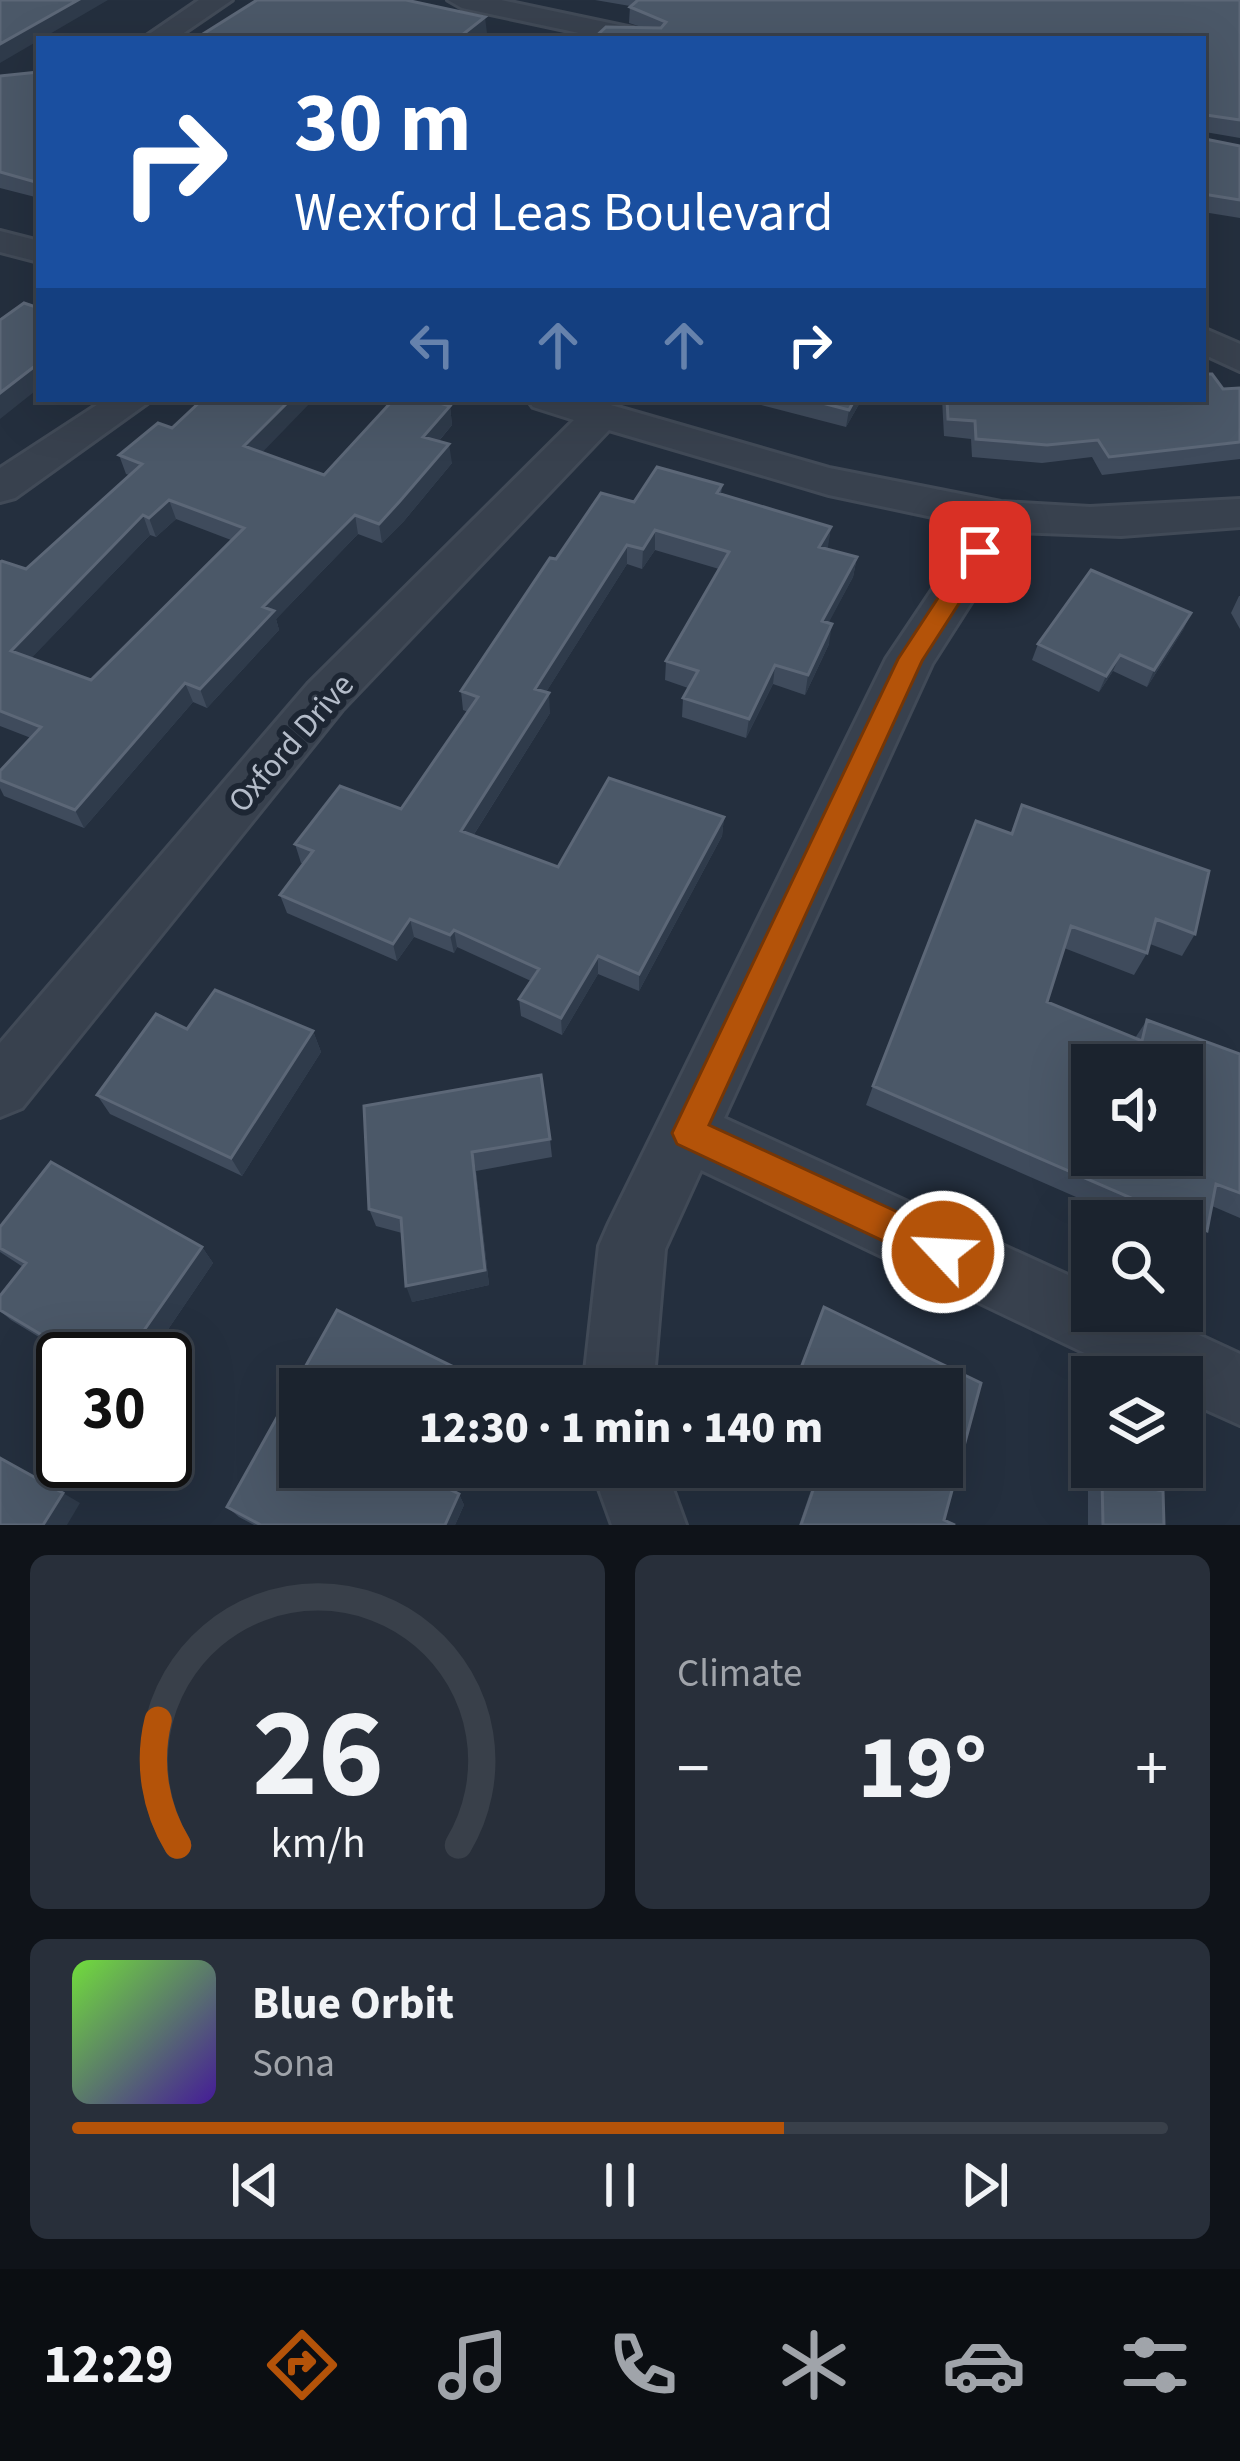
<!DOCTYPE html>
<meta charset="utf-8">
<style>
:root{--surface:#1b232e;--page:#282f3a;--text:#f1f3f6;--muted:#a0a4aa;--line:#39404a;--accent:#b45309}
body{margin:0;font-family:"Source Sans 3",sans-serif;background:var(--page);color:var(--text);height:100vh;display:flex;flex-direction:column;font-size:45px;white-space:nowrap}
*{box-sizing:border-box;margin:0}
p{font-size:39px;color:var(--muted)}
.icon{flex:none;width:66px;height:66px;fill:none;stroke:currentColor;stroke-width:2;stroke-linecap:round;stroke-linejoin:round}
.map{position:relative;height:1525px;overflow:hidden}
.side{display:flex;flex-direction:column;gap:30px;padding:30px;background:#0f1319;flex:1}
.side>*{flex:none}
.top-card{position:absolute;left:36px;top:36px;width:1170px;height:366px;border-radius:0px;box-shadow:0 12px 48px #0002,0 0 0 3px var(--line);background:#1a4fa0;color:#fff;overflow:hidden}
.tools{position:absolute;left:1071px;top:1044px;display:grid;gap:24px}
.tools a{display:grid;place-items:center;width:132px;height:132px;border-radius:0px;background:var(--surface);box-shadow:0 12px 48px #0002,0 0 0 3px var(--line);font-size:60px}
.speed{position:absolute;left:36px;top:1332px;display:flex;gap:24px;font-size:60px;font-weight:700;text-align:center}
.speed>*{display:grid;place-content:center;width:156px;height:156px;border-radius:50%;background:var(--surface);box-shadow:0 12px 48px #0002,0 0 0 3px var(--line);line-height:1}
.speed .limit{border:6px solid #111;border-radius:18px;background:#fff;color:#111}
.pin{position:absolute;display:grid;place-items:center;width:102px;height:102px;color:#fff;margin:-51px;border-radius:24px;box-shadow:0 6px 18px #0006}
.me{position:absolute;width:132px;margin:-66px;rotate:295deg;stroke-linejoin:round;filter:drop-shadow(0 0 9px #0008)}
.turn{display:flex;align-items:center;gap:42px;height:252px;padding:0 60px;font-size:54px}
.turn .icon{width:156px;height:156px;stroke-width:2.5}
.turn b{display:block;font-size:84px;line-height:102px}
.lanes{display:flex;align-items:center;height:114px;padding:0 60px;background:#0003;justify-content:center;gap:60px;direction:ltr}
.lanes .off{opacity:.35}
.big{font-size:90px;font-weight:800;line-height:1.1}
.side .widget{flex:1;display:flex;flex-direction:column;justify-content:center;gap:18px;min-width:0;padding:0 42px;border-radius:18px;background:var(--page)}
.side .dial{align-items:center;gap:0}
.dial svg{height:312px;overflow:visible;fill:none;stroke:var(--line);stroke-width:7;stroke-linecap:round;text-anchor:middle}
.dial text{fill:var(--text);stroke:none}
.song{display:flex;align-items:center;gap:36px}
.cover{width:144px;height:144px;border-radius:18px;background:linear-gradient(135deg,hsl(100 70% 55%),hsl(260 70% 35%))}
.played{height:12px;border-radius:6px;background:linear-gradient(90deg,var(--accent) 65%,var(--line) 65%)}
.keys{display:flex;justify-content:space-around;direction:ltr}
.heat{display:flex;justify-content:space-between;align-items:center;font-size:66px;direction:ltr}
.side .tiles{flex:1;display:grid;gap:30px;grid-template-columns:1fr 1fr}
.widget:last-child{grid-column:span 2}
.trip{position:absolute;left:279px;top:1368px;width:684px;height:120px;border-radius:0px;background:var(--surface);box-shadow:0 12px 48px #0002,0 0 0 3px var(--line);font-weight:800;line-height:120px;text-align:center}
.tabs{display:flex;height:192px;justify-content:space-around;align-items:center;background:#0b0e12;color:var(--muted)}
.tabs .icon{width:84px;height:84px}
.tabs .active{color:var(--accent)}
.tabs b{font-size:54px;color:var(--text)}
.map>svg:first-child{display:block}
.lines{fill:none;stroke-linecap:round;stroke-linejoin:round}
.minor-casing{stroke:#414a57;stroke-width:6}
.minor{fill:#38414e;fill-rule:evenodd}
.wall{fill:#3f4b5c;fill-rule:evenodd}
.shaded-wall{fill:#2f3b4b}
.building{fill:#4b5868;stroke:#5c6777;stroke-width:3;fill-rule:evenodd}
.route{fill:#b45309;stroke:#753606;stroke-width:3}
.labels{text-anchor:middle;stroke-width:12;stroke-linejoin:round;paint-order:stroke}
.street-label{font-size:33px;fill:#b4bcc9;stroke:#1d2633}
</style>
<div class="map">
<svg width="1240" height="1525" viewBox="0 0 1240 1525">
<rect width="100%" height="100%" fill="#242f3e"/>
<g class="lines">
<defs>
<path id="minor" d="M 199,0 L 232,0 L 175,39 L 142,39 Z
M 448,0 L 501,0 L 647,31 L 661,39 L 607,39 L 462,8 Z
M 0,231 L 39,241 L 39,262 L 0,252 Z
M 1203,328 L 1240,344 L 1240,371 L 1203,354 Z
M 106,399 L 153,399 L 15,498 L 0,502 L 0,468 Z
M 527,399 L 590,399 L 829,468 L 1001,502 L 1090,507 L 1240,499 L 1240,527 L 1121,536 L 1016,532 L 932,664 L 724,1118 L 1092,1286 L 1092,1311 L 1147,1311 L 1240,1354 L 1240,1425 L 1182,1399 L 1182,1377 L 1135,1377 L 701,1170 L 665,1249 L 653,1389 L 583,1389 L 599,1246 L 609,1223 L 886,659 L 975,526 L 829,495 L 609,430 L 342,710 L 22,1108 L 0,1117 L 0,1043 L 308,684 L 574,420 L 533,407 Z
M 591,1467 L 665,1467 L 686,1525 L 612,1525 Z"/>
</defs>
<!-- minor casing -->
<use href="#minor" class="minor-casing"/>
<!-- minor -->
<use href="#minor" class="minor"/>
</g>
<!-- wall -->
<path class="wall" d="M 595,0 L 1240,0 L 1240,138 L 1205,132 L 1205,139 L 1240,146 L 1240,218 L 1203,212 L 1203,39 L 641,27 L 629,23 L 630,6 Z
M 39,72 L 39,198 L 0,188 L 0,76 Z
M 1240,388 L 1240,459 L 1102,475 L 1092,457 L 1042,463 L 972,457 L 971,439 L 944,436 L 942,399 L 1203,399 L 1223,389 Z
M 738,399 L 862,399 L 846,427 Z
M 450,406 L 452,425 L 439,441 L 452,463 L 404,521 L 382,543 L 358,534 L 276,619 L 279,630 L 207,708 L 193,702 L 84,828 L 4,796 L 0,788 L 0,771 L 31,738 L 0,726 L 0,562 L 26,569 L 129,475 L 126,474 L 119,455 L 172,428 L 262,452 L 324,475 ZM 176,519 L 231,540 L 91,680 L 31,658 L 150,535 L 156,537 Z
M 722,485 L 721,495 L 831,527 L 827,549 L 857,557 L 853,577 L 828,623 L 829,644 L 805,695 L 773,684 L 746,738 L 682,717 L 683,698 L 688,688 L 665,680 L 666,661 L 719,569 L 655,550 L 642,569 L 627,564 L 546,692 L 550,713 L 473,836 L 558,867 L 724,817 L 722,836 L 639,991 L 598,974 L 562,1035 L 521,1016 L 519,999 L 531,981 L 457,947 L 454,953 L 414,937 L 397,961 L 287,913 L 280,895 L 304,864 L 301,863 L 295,844 L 401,809 L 468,712 L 463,710 L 461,691 L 556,559 L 634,502 Z
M 1239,596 L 1240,596 L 1240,629 L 1231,613 Z
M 1191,613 L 1183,630 L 1147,687 L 1113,671 L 1099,692 L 1032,660 L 1038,644 Z
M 1022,805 L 1195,934 L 1182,956 L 1150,944 L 1147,953 L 1134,975 L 1064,948 L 1047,1002 L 1135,1038 L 1147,1020 L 1240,1054 L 1240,1218 L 1212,1206 L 1207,1231 L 1191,1247 L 1182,1243 L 1182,1221 L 1131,1221 L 866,1105 L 873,1086 L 1011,833 Z
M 187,1029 L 313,1031 L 321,1052 L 242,1176 L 110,1114 L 97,1095 Z
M 364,1106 L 550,1139 L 552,1157 L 476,1171 L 489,1285 L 412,1302 L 402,1233 L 376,1226 L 369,1209 Z
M 0,1227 L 202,1247 L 213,1263 L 148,1359 L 75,1359 L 11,1320 L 0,1311 L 23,1267 L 0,1252 Z
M 466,1385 L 423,1476 L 459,1494 L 464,1505 L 455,1525 L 254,1525 L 239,1517 L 227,1507 Z
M 819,1467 L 942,1467 L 944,1520 L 955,1525 L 799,1525 Z
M 1102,1478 L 1164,1525 L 1088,1525 L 1088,1489 Z"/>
<!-- shaded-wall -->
<path class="shaded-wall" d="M 78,0 L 108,0 L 0,63 L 0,44 Z
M 485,17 L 487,33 L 478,39 L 457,39 Z
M 39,363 L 39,388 L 0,419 L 0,393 Z
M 291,399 L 314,399 L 250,465 L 244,446 Z
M 855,399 L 862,399 L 846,427 L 849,410 Z
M 450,406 L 452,425 L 426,456 L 423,437 Z
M 449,444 L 452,463 L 404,521 L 382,543 L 379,524 Z
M 169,500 L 176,519 L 156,537 L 149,518 Z
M 143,515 L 150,535 L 20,670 L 11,651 Z
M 355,515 L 358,534 L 276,619 L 279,630 L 207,708 L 200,689 L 263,607 Z
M 831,527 L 828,547 L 816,567 L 819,547 Z
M 655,530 L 655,550 L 642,569 L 643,549 Z
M 627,545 L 627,564 L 536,708 L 535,689 Z
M 857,557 L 853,577 L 819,641 L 822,621 Z
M 1191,613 L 1183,630 L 1147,687 L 1154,670 Z
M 832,624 L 829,644 L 805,695 L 808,675 Z
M 1120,655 L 1113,671 L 1099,692 L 1106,676 Z
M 775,665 L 773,684 L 746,738 L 749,719 Z
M 185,683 L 193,702 L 84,828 L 75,810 Z
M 549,693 L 550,713 L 464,850 L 461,831 Z
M 724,817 L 722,836 L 639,991 L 639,974 Z
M 410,919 L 414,937 L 397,961 L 393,944 Z
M 454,930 L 457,947 L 454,953 L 450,935 Z
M 598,956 L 598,974 L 562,1035 L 561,1018 Z
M 313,1031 L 321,1052 L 242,1176 L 231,1158 Z
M 472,1152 L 476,1171 L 489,1285 L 412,1302 L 406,1286 Z
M 202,1247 L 213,1263 L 148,1359 L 124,1359 Z
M 462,1371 L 466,1385 L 464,1389 L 453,1389 Z
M 416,1467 L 427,1467 L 420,1482 L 413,1471 Z
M 63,1493 L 80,1503 L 67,1525 L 43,1525 Z
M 459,1494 L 464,1505 L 455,1525 L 445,1525 Z"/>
<!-- building -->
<path class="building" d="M 0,0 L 78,0 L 0,44 Z
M 257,0 L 406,0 L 485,17 L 457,39 L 195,39 Z
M 638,0 L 1240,0 L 1240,120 L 1206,115 L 1205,139 L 1240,146 L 1240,200 L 1203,194 L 1203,39 L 593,39 L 606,27 L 661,28 L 666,22 L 630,7 Z
M 39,72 L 39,183 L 0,172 L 0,76 Z
M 24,303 L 39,308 L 39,363 L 0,393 L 0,320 Z
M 1203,374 L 1212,374 L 1223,389 L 1240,388 L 1240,442 L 1109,457 L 1098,440 L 1047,445 L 976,439 L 975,421 L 948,419 L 947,399 L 1203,399 Z
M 203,399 L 291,399 L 244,446 L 324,475 L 394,399 L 426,399 L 450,406 L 423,437 L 449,444 L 400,501 L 379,524 L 355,515 L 263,607 L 274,611 L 200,689 L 185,683 L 75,810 L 0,780 L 0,771 L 41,727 L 0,711 L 0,562 L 2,561 L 26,569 L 142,464 L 119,455 L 158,423 L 172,428 ZM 169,500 L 244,528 L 91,680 L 11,651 L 143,515 L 149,518 Z
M 807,399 L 855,399 L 849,410 Z
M 657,467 L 722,485 L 717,493 L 831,527 L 819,547 L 857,557 L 822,621 L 832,624 L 808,675 L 775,665 L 749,719 L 683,698 L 698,671 L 666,661 L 729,552 L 655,530 L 643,549 L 627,545 L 535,689 L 549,693 L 461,831 L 558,867 L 609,778 L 724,817 L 639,974 L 598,956 L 561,1018 L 519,999 L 539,969 L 454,930 L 450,935 L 410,919 L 393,944 L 280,895 L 313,851 L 295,844 L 340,786 L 401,809 L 478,697 L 461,691 L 550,558 L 556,559 L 601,493 L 634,502 Z
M 1091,570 L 1191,613 L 1154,670 L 1120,655 L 1106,676 L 1038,644 Z
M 1022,805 L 1209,871 L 1195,934 L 1156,919 L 1147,953 L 1071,926 L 1047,1002 L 1142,1041 L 1147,1020 L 1240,1054 L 1240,1193 L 1216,1184 L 1207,1231 L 873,1086 L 976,821 L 1012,834 ZM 1092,1065 L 1182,1065 L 1182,1155 L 1092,1155 Z
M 215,990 L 313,1031 L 231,1158 L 97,1095 L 156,1014 L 187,1029 Z
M 541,1075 L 550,1139 L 472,1152 L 485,1270 L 406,1286 L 401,1218 L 369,1209 L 364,1106 Z
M 51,1162 L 202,1247 L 124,1359 L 82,1359 L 0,1310 L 0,1296 L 26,1263 L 0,1248 L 0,1227 Z
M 824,1307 L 981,1383 L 944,1520 L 955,1525 L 801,1525 L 821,1467 L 942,1467 L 942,1389 L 793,1389 Z
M 337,1310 L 462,1371 L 453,1389 L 300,1389 L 300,1467 L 416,1467 L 413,1471 L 459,1494 L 445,1525 L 261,1525 L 227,1507 Z
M 0,1458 L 63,1493 L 43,1525 L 0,1525 Z
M 1102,1478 L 1163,1491 L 1164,1525 L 1103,1525 Z"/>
<!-- route -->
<path class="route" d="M 980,544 L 992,552 L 922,661 L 709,1125 L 956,1239 L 961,1252 L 956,1264 L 943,1269 L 677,1144 L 672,1133 L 898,659 L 972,546 Z"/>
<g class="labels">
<!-- street labels -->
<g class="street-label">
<text transform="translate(290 742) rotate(-49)" y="12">Oxford Drive</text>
</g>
</g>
</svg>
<div class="tools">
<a><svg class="icon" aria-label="sound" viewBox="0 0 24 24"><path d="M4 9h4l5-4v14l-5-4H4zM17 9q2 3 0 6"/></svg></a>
<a><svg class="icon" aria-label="search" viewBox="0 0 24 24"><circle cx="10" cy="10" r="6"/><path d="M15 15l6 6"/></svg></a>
<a><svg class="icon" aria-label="layers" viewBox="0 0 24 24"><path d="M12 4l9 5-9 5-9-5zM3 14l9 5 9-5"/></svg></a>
</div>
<div class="speed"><div class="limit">30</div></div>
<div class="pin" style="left:980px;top:552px;background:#d93025"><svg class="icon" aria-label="arrive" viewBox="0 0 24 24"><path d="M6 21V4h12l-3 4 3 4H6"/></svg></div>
<svg class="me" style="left:943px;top:1252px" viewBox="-20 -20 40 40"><circle r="17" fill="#b45309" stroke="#fff" stroke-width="3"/><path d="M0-11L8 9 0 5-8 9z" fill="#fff"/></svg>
<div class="trip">12:30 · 1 min · 140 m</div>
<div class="top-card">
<div class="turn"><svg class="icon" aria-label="right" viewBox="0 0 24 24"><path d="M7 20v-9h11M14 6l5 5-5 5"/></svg><div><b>30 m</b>Wexford Leas Boulevard</div></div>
<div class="lanes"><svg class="icon off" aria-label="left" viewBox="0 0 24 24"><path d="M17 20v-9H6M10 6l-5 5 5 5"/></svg><svg class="icon off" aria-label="ahead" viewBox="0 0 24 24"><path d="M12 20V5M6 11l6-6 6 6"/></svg><svg class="icon off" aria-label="ahead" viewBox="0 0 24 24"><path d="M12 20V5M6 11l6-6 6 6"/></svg><svg class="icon" aria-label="right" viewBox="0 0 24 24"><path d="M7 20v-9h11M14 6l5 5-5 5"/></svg></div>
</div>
</div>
<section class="side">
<div class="tiles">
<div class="widget dial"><svg viewBox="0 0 100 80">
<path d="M14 69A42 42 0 1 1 86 69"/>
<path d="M14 69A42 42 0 0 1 9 37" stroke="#b45309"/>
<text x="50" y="56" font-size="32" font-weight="700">26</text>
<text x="50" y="72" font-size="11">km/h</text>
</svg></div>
<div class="widget"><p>Climate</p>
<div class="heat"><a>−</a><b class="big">19°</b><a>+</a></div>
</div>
<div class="widget">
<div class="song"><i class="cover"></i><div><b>Blue Orbit</b><p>Sona</p></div></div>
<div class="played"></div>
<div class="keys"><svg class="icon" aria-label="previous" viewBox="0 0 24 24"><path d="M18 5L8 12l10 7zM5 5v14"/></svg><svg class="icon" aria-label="pause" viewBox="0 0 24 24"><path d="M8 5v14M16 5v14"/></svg><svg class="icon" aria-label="next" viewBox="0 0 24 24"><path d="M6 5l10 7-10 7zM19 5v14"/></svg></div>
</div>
</div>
</section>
<nav class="tabs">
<b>12:29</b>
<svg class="icon active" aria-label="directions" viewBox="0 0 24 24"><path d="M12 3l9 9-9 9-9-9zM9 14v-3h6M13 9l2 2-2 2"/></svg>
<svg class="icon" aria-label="music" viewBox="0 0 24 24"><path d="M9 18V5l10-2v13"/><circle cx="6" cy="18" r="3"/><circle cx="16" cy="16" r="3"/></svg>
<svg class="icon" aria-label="phone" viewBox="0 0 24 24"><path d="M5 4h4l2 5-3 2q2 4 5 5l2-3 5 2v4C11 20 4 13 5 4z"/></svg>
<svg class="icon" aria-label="climate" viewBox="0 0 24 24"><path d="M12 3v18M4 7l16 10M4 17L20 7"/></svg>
<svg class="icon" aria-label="car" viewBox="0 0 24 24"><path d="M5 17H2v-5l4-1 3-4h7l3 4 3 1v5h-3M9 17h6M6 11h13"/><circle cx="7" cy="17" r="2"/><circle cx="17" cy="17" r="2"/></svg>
<svg class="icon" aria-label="filters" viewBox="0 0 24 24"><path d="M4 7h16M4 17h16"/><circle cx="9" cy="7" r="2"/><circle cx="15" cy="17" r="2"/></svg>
</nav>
